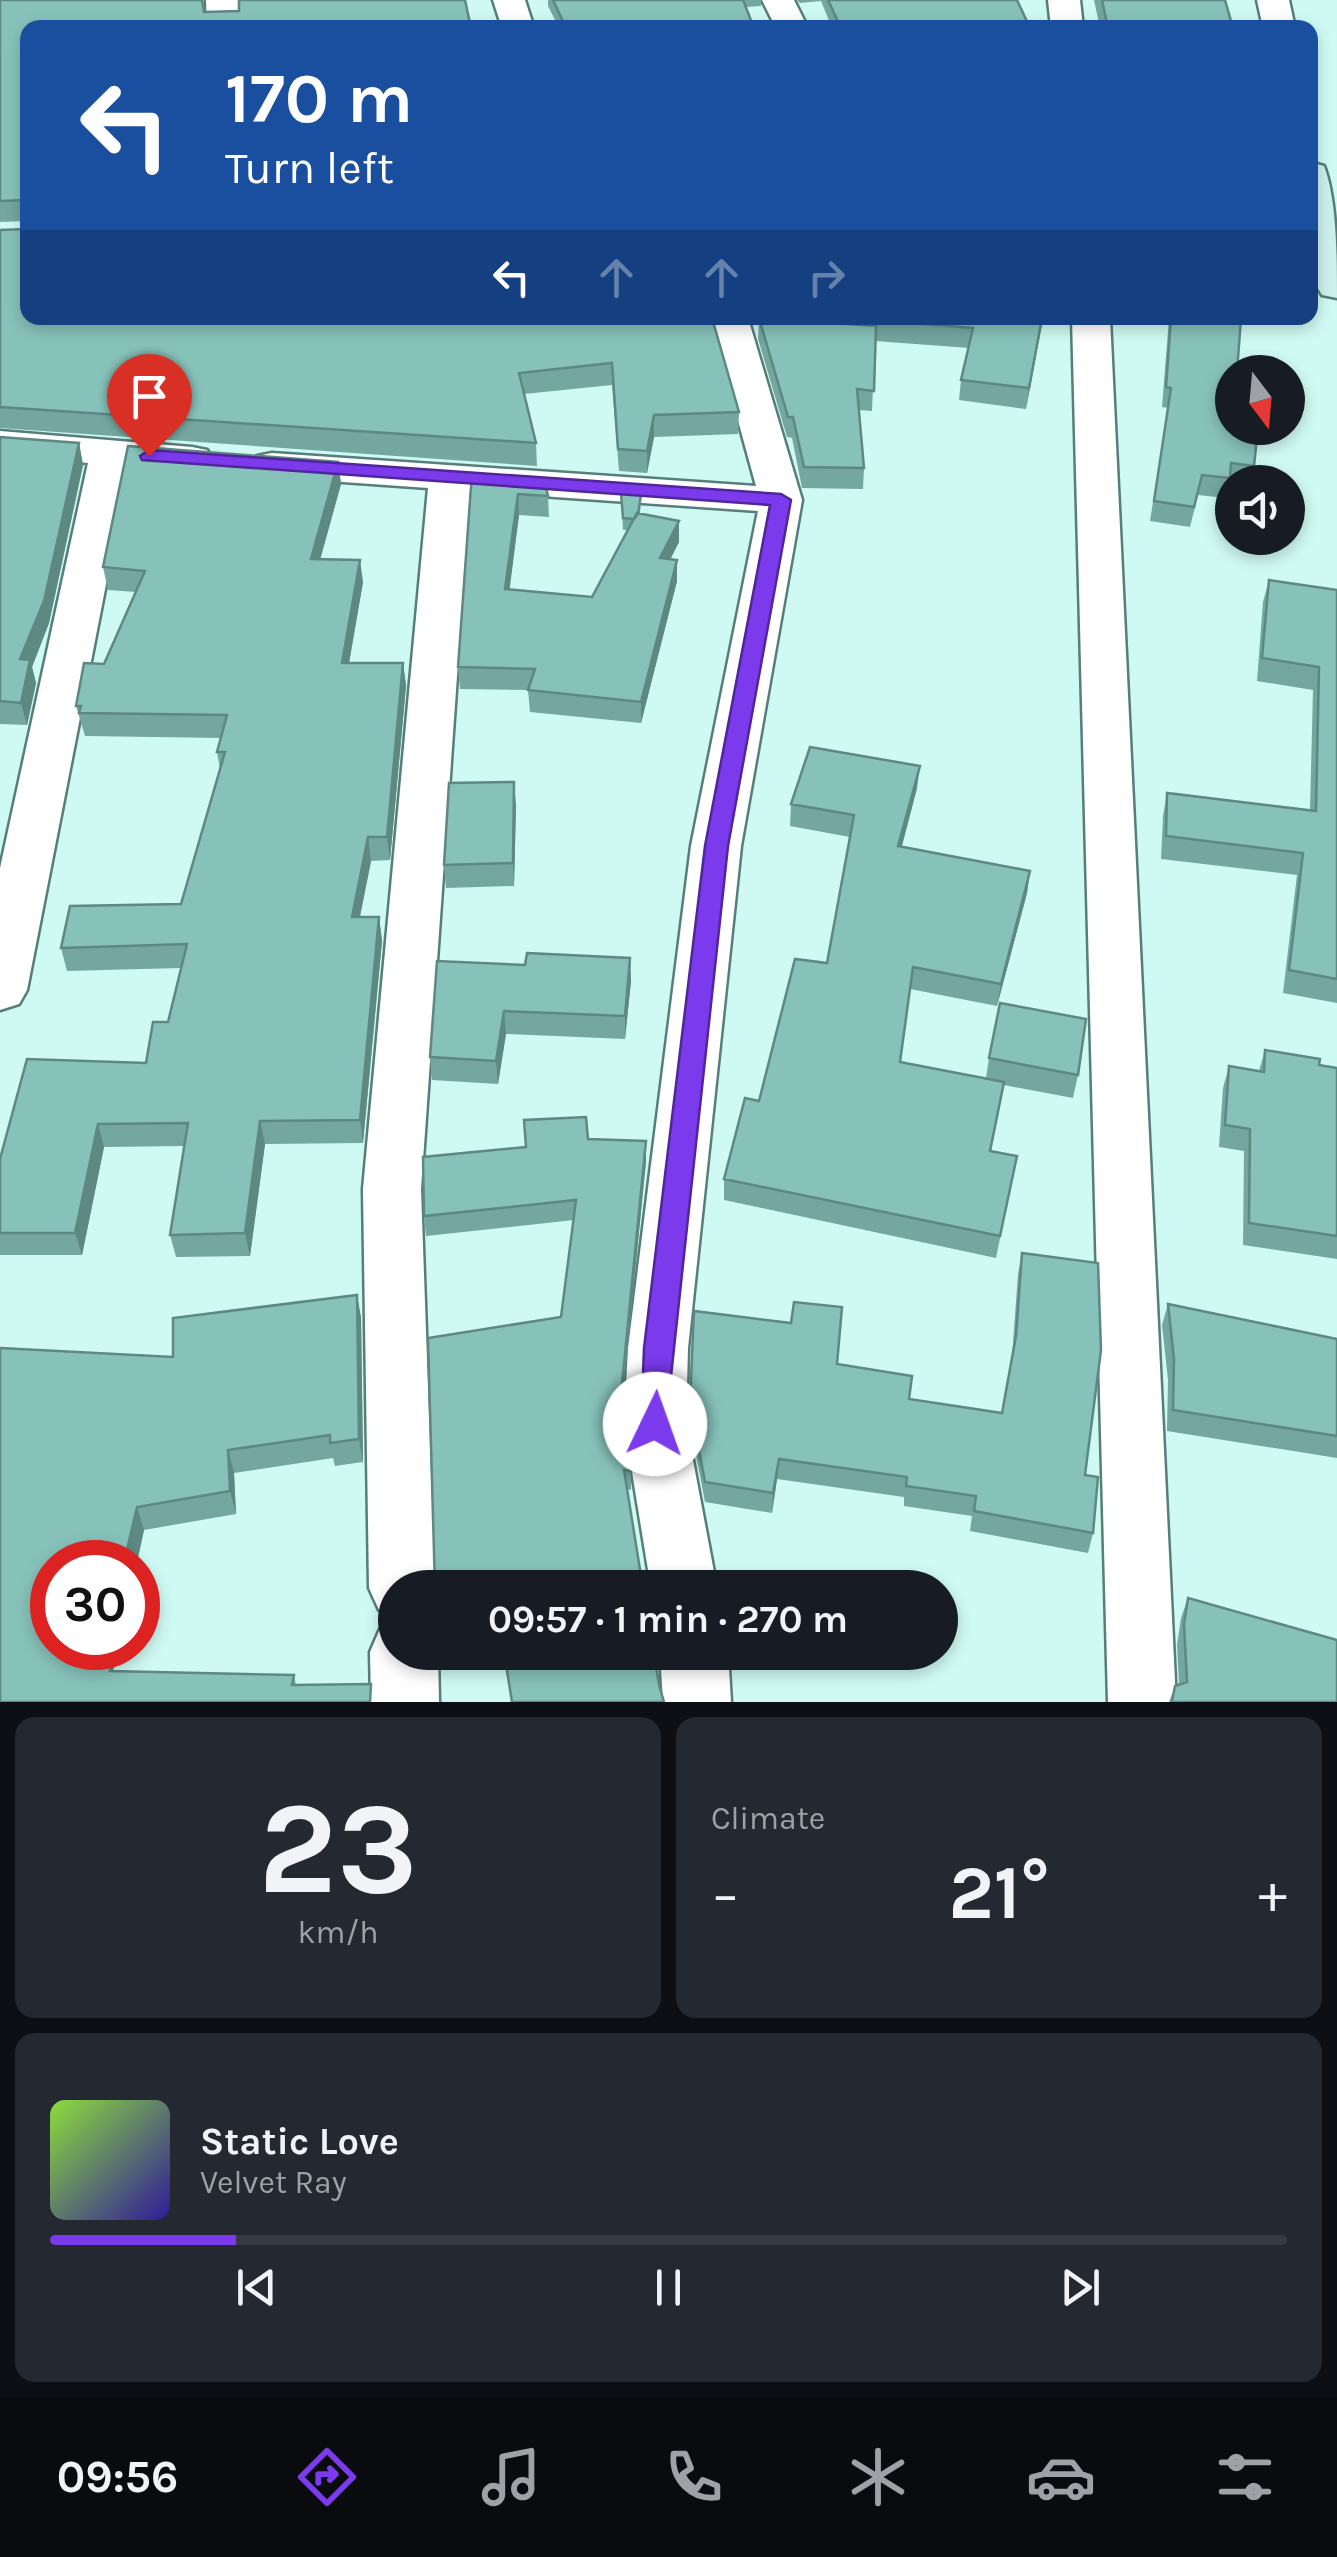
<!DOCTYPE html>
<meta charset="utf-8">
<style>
:root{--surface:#171b24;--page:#242831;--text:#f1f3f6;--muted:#9ea1a6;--line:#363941;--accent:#7c3aed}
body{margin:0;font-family:Karla,sans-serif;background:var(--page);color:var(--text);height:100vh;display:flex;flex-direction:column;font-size:38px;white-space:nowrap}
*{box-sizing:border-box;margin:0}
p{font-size:32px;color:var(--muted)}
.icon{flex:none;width:55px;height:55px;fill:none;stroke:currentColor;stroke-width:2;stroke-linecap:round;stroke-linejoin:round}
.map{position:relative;height:1702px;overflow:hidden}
.panel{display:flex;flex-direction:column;gap:15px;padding:15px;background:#0d0f14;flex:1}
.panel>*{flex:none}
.hud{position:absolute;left:20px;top:20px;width:1298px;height:305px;border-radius:20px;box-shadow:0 5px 15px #0003;background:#1a4fa0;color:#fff;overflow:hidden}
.needle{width:65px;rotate:164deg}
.controls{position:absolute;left:1215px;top:355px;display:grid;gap:20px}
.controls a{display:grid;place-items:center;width:90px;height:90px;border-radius:50%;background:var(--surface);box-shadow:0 5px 15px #0003;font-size:50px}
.speed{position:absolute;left:30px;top:1540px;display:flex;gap:20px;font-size:50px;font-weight:700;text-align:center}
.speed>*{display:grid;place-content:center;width:130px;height:130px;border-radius:50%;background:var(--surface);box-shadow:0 5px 15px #0003;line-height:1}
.speed .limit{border:15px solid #d22;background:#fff;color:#111}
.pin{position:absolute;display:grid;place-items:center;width:85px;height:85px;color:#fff;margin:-102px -42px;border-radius:50% 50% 50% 0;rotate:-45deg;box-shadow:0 0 10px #0007}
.pin .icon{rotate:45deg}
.me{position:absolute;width:110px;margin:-55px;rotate:3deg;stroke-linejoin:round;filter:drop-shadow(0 0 8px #0008)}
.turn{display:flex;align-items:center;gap:35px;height:210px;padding:0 40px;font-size:45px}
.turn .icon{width:130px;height:130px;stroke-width:2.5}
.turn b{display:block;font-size:70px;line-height:85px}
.lanes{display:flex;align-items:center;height:95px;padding:0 40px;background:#0003;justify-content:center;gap:50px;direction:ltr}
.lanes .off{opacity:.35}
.big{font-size:75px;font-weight:700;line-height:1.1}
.panel .widget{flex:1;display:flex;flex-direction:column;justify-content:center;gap:15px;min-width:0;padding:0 35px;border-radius:20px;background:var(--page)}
.panel .dial{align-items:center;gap:0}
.dial b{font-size:130px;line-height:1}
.song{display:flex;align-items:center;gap:30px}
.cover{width:120px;height:120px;border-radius:15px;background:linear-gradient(135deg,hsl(90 70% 55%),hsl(250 70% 35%))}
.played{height:10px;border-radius:5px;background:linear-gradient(90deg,var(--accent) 15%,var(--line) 15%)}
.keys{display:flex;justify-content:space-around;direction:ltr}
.heat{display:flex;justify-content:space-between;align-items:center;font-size:55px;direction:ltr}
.panel .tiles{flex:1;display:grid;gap:15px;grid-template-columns:1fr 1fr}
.widget:last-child{grid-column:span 2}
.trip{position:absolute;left:378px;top:1570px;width:580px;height:100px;border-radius:50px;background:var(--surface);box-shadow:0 5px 15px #0003;font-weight:700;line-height:100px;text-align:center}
.tabs{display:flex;height:160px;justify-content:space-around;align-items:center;background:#090b0e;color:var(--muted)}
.tabs .icon{width:70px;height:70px}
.tabs .active{color:var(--accent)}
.tabs b{font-size:45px;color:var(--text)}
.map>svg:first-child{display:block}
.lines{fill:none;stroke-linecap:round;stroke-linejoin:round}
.street-casing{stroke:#577e79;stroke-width:5}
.secondary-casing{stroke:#577e79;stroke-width:5}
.street{fill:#fff;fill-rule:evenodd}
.secondary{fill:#cef0ed;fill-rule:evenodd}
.wall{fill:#74a7a0}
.shaded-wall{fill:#5e8882}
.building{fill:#87c2ba;stroke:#5e8882;stroke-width:2.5}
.route{fill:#7c3aed;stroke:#51269a;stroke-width:2.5}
</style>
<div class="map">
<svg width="1337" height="1702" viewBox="0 0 1337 1702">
<rect width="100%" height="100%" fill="#cffaf3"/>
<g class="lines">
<defs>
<path id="street" d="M 206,0 L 238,0 L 239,28 L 207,28 Z
M 493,0 L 525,0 L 534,28 L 502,28 Z
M 762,0 L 794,0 L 808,28 L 776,28 Z
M 1048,0 L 1080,0 L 1083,28 L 1051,28 Z
M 1257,0 L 1289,0 L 1295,28 L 1263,28 Z
M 710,318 L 748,318 L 802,500 L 741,846 L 688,1348 L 686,1423 L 717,1588 L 651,1588 L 624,1423 L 628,1348 L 691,846 L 758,511 L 470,491 L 421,1189 L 435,1588 L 395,1588 L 395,1616 L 379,1610 L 369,1588 L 363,1189 L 428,488 L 272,477 L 257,474 L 251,465 L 257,456 L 272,453 L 756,486 Z
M 1072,318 L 1110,318 L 1176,1702 L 1108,1702 Z
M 0,431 L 192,447 L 207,450 L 213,459 L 207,468 L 192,471 L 129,466 L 27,990 L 19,1004 L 0,1010 L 0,868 L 88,463 L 0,455 Z
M 395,1623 L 395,1652 L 438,1652 L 439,1702 L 371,1702 L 370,1652 L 380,1629 Z
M 660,1652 L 728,1652 L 731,1702 L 663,1702 Z"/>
<path id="secondary" d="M 1310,162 L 1324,166 C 1337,200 1337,258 1337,298 L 1322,295 C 1299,261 1310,202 1310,162 Z"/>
</defs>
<!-- street casing -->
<use href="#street" class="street-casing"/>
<!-- secondary casing -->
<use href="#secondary" class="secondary-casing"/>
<!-- street -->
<use href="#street" class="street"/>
<!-- secondary -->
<use href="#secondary" class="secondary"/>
</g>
<!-- wall -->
<path class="wall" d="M 0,0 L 204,12 L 465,0 L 28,318 L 712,318 L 739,412 L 738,434 L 654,437 L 647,473 L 619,471 L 612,385 L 524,394 L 536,443 L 537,466 L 0,428 L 0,230 L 26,229 L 26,221 L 0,222 Z
M 548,0 L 761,0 L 761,6 L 746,7 L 754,28 L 559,28 L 548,6 Z
M 797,0 L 1017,0 L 1030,28 L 832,28 L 821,1 L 800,3 Z
M 1094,0 L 1225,0 L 1233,28 L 1100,28 Z
M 759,318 L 874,326 L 875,318 L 1043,318 L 1026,409 L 959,400 L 961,380 L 969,348 L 875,341 L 872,411 L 859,410 L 864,468 L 863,489 L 802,488 L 792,438 L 787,437 L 758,339 Z
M 1169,318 L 1241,318 L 1232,428 L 1254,466 L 1251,482 L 1229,483 L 1226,498 L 1198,495 L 1190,527 L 1150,521 L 1168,408 L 1162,407 Z
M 0,437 L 79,443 L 83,465 L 49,623 L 32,667 L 36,683 L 27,725 L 0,724 Z
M 338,462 L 341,484 L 320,559 L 363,582 L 349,663 L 403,663 L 406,686 L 390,860 L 371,861 L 360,917 L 379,917 L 382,941 L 363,1143 L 265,1144 L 250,1256 L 176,1257 L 170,1235 L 184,1146 L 104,1147 L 82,1255 L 0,1255 L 0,1159 L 146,1063 L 168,1022 L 181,968 L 67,971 L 61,948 L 181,904 L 220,769 L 217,752 L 221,738 L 85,736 L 76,706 L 104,664 L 136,592 L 108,590 L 103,567 Z
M 472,473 L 548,496 L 549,517 L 519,515 L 509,589 L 592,597 L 628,530 L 623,530 L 621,493 L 641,495 L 640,514 L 679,542 L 670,560 L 677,581 L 641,723 L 530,712 L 528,690 L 460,689 L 458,667 Z
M 1269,580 L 1337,590 L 1337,1003 L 1283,993 L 1297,875 L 1161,859 L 1163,816 L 1167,793 L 1310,810 L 1313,690 L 1257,681 L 1263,602 Z
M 917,788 L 902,846 L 1030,871 L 1027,893 L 997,1006 L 910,989 L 900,1062 L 986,1078 L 989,1058 L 1078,1075 L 1073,1098 L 1004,1085 L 991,1151 L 1017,1156 L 996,1258 L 724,1200 L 724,1179 L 759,1101 L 827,963 L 850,837 L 790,826 L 791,804 Z
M 516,805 L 514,886 L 446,888 L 444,865 Z
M 630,958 L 631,981 L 625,1039 L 506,1034 L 498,1084 L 432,1080 L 430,1057 L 525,965 Z
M 1265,1050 L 1319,1065 L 1337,1068 L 1337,1259 L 1243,1245 L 1244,1151 L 1219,1147 L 1223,1088 L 1229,1066 L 1259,1071 Z
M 588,1139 L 646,1141 L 646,1161 L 621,1413 L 631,1471 L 631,1490 L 627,1489 L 561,1317 L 574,1220 L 426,1236 L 424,1216 L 526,1147 Z
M 1022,1253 L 1085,1475 L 1093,1533 L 1088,1553 L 970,1531 L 972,1516 L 904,1506 L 904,1497 L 777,1479 L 772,1513 L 705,1502 L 690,1423 L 694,1311 L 837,1364 L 909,1399 L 1002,1413 L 1012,1357 L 1018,1274 Z
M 357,1295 L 361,1318 L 363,1462 L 335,1466 L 333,1458 L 234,1473 L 236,1514 L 144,1530 L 113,1671 L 294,1675 L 296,1685 L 0,1702 L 173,1357 Z
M 1168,1304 L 1337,1339 L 1337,1458 L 1167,1431 L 1168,1380 L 1162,1325 Z
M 1188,1598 L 1337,1702 L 1169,1702 L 1175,1686 L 1179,1684 L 1177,1645 L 1181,1618 Z
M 865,1652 L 907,1652 L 906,1662 L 864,1658 Z"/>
<!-- shaded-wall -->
<path class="shaded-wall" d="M 1042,318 L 1043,318 L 1026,409 L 1029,388 Z
M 654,415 L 654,437 L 647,473 L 647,451 Z
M 79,443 L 83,465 L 49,623 L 32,667 L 36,683 L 27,725 L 21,703 L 20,659 Z
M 338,462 L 341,484 L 314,582 L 311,559 Z
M 518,494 L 519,515 L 507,610 L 505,589 Z
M 679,521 L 679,542 L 660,579 L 660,558 Z
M 360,560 L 363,582 L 345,686 L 342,663 Z
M 677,560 L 677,581 L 641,723 L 641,702 Z
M 403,663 L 406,686 L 390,860 L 387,837 Z
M 920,766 L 917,788 L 896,868 L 898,846 Z
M 514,782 L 516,805 L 514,886 L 513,863 Z
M 368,837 L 371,861 L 355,940 L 352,917 Z
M 1030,871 L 1027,893 L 997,1006 L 1001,984 Z
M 379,917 L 382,941 L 363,1143 L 360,1120 Z
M 630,958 L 631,981 L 625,1039 L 625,1016 Z
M 504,1011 L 506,1034 L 498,1084 L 496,1061 Z
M 260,1121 L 265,1144 L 250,1256 L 245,1233 Z
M 98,1124 L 104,1147 L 82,1255 L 75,1233 Z
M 646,1141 L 646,1161 L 620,1423 L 620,1404 Z
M 357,1295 L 361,1318 L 363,1462 L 359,1439 Z
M 228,1450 L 234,1473 L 236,1514 L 230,1491 Z
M 779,1459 L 777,1479 L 772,1513 L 773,1493 Z
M 137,1507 L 144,1530 L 137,1562 L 124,1562 Z
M 492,1583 L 493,1588 L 470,1588 Z
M 105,1648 L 118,1648 L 113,1671 L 118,1692 L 101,1665 Z"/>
<!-- building -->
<path class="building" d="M 0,0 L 202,0 L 204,12 L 239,11 L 239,0 L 465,0 L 471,28 L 28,28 L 28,318 L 712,318 L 739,412 L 654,415 L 647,451 L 618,449 L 612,363 L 519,373 L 536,443 L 0,407 L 0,230 L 26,229 L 26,200 L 0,201 Z
M 553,0 L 743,0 L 754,28 L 566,28 Z
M 828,0 L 1017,0 L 1030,28 L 841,28 Z
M 1102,0 L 1225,0 L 1233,28 L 1108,28 Z
M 759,318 L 876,326 L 874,391 L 857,389 L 864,468 L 804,467 L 793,417 L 788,417 Z
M 875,318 L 1042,318 L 1029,388 L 961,380 L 973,328 L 875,320 Z
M 1171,318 L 1241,318 L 1237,372 L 1232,372 L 1232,428 L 1258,428 L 1254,466 L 1231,463 L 1230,478 L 1202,475 L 1194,507 L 1154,501 L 1171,388 L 1166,387 Z
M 0,437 L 79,443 L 44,601 L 20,659 L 30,660 L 21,703 L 0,701 Z
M 128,446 L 338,462 L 311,559 L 360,560 L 342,663 L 403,663 L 387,837 L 368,837 L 352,917 L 379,917 L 360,1120 L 260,1121 L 245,1233 L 170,1235 L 188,1123 L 98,1124 L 75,1233 L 0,1233 L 0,1159 L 27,1059 L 146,1063 L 153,1022 L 168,1022 L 187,944 L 61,948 L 70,906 L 181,904 L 225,752 L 217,752 L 227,715 L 79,713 L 81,706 L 76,706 L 84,663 L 104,664 L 145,571 L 103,567 Z
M 472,473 L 544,479 L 548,496 L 518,494 L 505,589 L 592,597 L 637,513 L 679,521 L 660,558 L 677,560 L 641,702 L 528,690 L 535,669 L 458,667 Z
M 621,493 L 641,495 L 638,514 L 634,519 L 623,518 Z
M 1269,580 L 1337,590 L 1337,979 L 1289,970 L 1303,853 L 1166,836 L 1167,793 L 1316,811 L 1319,667 L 1262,658 Z
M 810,747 L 920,766 L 898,846 L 1030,871 L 1001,984 L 913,967 L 900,1062 L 1004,1082 L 990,1151 L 1017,1156 L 1000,1236 L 724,1179 L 745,1098 L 759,1101 L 795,959 L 827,963 L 854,815 L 791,804 Z
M 514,782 L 513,863 L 444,865 L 449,783 Z
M 527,953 L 630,958 L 625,1016 L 504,1011 L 496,1061 L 430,1057 L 437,961 L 525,965 Z
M 1000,1003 L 1086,1019 L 1078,1075 L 989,1058 Z
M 1265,1050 L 1320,1059 L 1319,1065 L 1337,1068 L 1337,1236 L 1249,1223 L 1250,1129 L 1225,1125 L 1229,1066 L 1264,1072 Z
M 586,1117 L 588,1139 L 646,1141 L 620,1404 L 631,1471 L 624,1470 L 643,1588 L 493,1588 L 492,1583 L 470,1588 L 435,1588 L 428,1338 L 561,1317 L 576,1200 L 424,1216 L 423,1157 L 526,1147 L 524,1120 Z
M 1022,1253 L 1098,1263 L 1101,1350 L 1085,1475 L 1098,1477 L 1093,1533 L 974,1511 L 976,1496 L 906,1486 L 907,1477 L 779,1459 L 773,1493 L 705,1482 L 690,1402 L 694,1311 L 791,1323 L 794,1302 L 842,1307 L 837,1364 L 912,1376 L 909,1399 L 1002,1413 L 1016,1336 Z
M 357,1295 L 359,1439 L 330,1443 L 330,1435 L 228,1450 L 230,1491 L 137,1507 L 124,1562 L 52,1562 L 52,1648 L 105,1648 L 101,1665 L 111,1665 L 110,1671 L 294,1675 L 292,1685 L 371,1684 L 370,1702 L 0,1702 L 0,1348 L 173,1357 L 173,1318 Z
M 1168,1304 L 1337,1339 L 1337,1436 L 1173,1410 L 1174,1359 Z
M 1188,1598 L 1337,1640 L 1337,1702 L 1172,1702 L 1175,1686 L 1187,1682 L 1184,1624 Z
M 504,1652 L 654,1652 L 659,1685 L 664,1702 L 512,1702 Z"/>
<!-- route -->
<path class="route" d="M 149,450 L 781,494 L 791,500 L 728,846 L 665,1432 L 655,1436 L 645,1432 L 641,1424 L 644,1348 L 705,846 L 770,505 L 142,460 L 140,456 Z"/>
</svg>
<div class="controls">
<a><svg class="needle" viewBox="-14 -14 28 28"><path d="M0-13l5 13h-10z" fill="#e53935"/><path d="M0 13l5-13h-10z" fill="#9ea1a6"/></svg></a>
<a><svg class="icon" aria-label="sound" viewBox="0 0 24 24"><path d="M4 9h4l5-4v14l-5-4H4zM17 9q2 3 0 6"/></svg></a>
</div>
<div class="speed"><div class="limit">30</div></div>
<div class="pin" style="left:149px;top:456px;background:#d93025"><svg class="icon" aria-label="arrive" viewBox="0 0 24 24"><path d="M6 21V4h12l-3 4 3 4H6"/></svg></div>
<svg class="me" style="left:655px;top:1424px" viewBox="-20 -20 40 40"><circle r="19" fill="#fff"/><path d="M0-13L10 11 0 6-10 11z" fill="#7c3aed"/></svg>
<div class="trip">09:57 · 1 min · 270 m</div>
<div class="hud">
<div class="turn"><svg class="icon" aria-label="left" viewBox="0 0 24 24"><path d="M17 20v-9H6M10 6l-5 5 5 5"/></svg><div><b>170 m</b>Turn left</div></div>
<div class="lanes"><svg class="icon" aria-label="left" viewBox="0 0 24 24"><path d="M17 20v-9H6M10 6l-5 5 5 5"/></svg><svg class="icon off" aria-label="ahead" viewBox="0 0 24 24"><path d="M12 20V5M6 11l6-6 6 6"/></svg><svg class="icon off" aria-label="ahead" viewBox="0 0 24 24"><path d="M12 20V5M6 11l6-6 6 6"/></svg><svg class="icon off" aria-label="right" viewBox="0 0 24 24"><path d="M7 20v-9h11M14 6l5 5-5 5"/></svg></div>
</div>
</div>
<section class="panel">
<div class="tiles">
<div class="widget dial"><b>23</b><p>km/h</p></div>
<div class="widget"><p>Climate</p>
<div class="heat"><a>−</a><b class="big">21°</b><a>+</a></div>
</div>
<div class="widget">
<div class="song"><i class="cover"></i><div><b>Static Love</b><p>Velvet Ray</p></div></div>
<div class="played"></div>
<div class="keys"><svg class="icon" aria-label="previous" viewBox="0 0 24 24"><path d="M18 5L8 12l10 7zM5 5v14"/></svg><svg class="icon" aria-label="pause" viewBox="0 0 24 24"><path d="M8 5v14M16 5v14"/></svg><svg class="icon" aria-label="next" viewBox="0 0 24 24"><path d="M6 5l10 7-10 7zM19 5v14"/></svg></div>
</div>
</div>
</section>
<nav class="tabs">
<b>09:56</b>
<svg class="icon active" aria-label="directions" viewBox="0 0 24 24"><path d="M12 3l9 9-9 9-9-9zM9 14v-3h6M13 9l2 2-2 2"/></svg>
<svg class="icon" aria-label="music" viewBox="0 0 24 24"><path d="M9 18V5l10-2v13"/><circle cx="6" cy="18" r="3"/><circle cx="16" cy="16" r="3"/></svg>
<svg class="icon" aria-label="phone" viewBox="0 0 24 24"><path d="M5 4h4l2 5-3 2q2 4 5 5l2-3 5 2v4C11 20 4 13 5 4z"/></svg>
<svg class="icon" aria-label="climate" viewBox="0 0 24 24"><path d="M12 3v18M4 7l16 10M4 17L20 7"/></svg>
<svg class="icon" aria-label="car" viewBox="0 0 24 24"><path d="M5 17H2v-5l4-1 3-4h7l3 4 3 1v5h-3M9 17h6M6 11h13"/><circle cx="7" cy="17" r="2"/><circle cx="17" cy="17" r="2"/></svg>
<svg class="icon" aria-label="filters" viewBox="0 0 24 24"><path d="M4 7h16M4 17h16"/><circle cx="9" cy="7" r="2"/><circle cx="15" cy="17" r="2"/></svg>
</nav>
